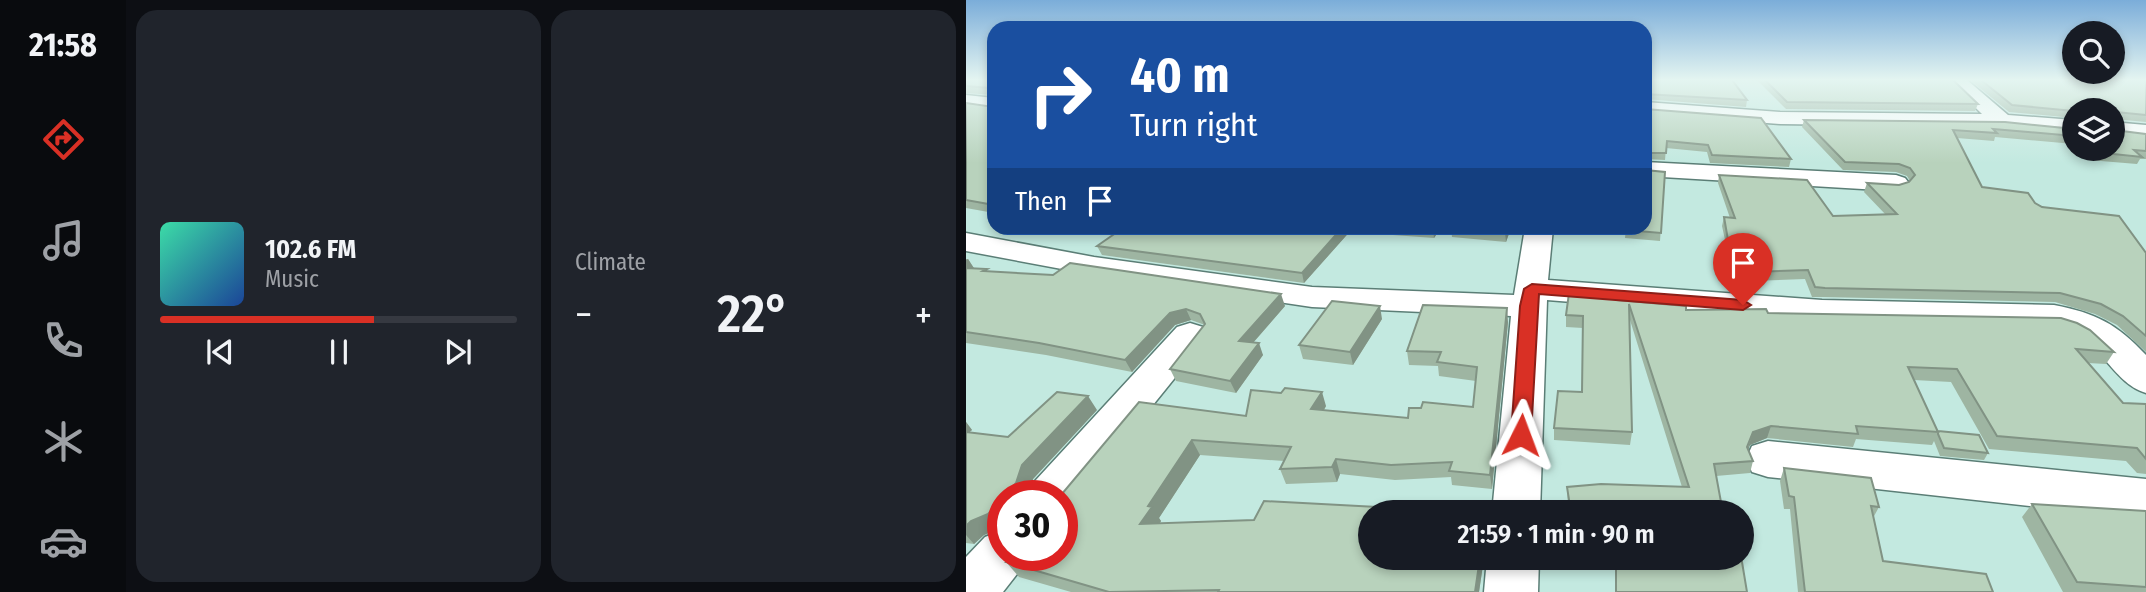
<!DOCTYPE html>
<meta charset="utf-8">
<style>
:root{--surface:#171b24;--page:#20242c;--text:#f1f3f6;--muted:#9ea1a6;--line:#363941;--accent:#d93025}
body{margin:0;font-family:"Fira Sans Condensed",sans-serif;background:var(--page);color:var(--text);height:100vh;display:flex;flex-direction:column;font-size:26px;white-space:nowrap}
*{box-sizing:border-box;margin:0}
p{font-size:23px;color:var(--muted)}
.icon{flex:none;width:38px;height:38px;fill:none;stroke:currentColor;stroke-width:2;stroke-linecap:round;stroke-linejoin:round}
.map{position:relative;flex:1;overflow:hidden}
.panel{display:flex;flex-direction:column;gap:10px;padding:10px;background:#0d0f14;width:840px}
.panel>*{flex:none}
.hud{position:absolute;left:21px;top:21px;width:665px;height:214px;border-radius:21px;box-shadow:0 4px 10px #0003;background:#1a4fa0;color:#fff;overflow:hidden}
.fabs{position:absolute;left:1096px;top:21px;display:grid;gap:14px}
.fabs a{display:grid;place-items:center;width:63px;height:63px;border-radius:50%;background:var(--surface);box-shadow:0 4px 10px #0003;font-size:35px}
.speed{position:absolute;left:21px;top:480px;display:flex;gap:14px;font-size:35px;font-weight:700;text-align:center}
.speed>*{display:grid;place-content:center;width:91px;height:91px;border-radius:50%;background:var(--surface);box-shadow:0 4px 10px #0003;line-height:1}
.speed .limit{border:10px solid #d22;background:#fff;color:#111}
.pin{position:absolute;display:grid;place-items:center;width:60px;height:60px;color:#fff;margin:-72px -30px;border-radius:50% 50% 50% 0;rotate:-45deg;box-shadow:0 0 7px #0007}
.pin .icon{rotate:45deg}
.me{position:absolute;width:77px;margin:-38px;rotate:3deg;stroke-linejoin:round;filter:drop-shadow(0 0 5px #0008)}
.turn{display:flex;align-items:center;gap:24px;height:147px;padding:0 28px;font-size:32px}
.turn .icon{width:91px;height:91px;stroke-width:2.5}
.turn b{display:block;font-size:49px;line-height:60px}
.then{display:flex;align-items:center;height:66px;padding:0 28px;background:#0003;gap:14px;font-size:26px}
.big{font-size:52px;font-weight:600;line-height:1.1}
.panel .card{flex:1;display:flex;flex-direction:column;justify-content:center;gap:10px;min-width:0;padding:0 24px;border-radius:21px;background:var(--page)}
.song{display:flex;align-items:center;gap:21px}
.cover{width:84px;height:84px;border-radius:10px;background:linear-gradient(135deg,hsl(160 70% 55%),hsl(220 70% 35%))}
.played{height:7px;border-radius:4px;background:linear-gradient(90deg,var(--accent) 60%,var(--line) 60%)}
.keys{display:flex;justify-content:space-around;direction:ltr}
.heat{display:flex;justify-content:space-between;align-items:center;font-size:38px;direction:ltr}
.panel .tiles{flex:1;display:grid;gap:10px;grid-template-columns:repeat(2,1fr)}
.trip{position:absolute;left:392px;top:500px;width:396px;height:70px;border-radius:35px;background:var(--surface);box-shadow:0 4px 10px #0003;font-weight:600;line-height:70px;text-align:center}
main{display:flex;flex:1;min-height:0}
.menu{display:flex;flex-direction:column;width:126px;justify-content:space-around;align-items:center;background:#090b0e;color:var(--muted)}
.menu .icon{width:49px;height:49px}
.menu .on{color:var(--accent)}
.menu b{font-size:32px;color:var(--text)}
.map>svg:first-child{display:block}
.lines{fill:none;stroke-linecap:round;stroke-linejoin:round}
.minor-casing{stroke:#5b7e76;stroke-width:3}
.minor{fill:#fff;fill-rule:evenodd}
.wall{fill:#9eb5a2}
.shaded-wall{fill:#819384}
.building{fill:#b8d2bc;stroke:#819384;stroke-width:2}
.route{fill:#d93025;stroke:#8d1f18;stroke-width:2}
</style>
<main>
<nav class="menu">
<b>21:58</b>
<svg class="icon on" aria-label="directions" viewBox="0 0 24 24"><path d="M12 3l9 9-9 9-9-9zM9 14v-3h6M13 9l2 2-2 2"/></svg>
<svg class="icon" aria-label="music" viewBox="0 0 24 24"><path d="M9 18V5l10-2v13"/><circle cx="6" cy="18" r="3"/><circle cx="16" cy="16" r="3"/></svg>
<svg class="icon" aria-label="phone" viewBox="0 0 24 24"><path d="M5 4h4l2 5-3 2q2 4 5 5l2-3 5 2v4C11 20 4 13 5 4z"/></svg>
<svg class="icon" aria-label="climate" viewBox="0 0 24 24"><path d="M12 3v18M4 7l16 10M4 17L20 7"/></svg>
<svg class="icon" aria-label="car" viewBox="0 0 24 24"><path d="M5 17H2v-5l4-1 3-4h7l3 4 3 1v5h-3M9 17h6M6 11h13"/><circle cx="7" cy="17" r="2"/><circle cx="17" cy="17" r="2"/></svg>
</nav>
<section class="panel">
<div class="tiles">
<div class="card">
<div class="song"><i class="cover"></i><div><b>102.6 FM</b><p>Music</p></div></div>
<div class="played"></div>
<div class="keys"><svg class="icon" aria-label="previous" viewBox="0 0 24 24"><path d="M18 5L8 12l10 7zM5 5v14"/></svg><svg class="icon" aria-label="pause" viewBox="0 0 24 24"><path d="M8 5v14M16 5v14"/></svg><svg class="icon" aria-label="next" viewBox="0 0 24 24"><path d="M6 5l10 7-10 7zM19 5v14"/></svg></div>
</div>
<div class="card"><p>Climate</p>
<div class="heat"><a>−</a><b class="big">22°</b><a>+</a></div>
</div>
</div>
</section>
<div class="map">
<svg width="1180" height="592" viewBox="0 0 1180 592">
<rect width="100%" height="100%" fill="#c3e9e0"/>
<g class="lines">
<defs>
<path id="minor" d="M 981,80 L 1001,80 L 1042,115 L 1108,120 L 1108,134 L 1036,127 L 814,124 L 679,114 L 679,102 L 814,112 L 1016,114 Z
M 0,95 L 28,98 L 28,110 L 0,107 Z
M 1146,122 L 1180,125 L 1180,139 L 1146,136 Z
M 679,162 L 930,175 L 939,178 L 943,183 L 939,188 L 930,191 L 679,176 Z
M 559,228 L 587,228 L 582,280 L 856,300 L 1088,305 C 1130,313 1151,324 1180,355 L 1180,393 C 1144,382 1137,337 1088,327 L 856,322 L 581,300 L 574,513 L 526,513 L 545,316 L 346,307 L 128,275 L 0,251 L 0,233 L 128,257 L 346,287 L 548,295 Z
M 224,323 L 237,327 L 242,335 L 237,343 L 103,509 L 96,511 L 96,495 L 63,495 L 69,481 L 211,327 Z
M 802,441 L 1180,479 L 1180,519 L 802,477 L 786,472 L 780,459 L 786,446 Z
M 37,530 L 37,555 L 62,555 L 55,569 L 37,592 L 0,592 L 0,557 L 19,537 Z
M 521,558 L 573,558 L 572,592 L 518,592 Z"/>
</defs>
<!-- minor casing -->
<use href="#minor" class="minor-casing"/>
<!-- minor -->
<use href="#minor" class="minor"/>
</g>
<!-- wall -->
<path class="wall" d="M 0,80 L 28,80 L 28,95 L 0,93 Z
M 679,80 L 781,100 L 780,107 L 679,99 Z
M 791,80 L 987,80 L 1012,104 L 1009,111 L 820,109 Z
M 1004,80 L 1180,80 L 1180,122 L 1148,119 L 1148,130 L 1180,134 L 1180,159 L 1174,159 L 1171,164 L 1123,160 L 1113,149 L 1146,149 L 1146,110 L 1108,110 L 1108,118 L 1043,112 Z
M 0,103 L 28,107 L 28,213 L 0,208 Z
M 679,109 L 825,159 L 823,167 L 744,163 L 741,152 L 700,148 L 699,160 L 679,159 Z
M 838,120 L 1108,129 L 1108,144 L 1029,137 L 1028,141 L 991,138 L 1016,187 L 1069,203 L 1180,253 L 1180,352 L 1151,325 L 1129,314 L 1089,302 L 856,297 L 846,297 L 839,279 L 785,281 L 769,249 L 761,249 L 756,226 L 758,217 L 764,218 L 752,183 L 753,175 L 867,216 L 920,215 L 898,192 L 901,183 L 933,185 L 943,182 L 944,181 L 941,176 L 930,172 L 877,170 L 836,127 Z
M 699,172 L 694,241 L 659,238 L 660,228 Z
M 387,228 L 338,283 L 136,255 L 131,246 Z
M 425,228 L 475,228 L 468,238 L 427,235 Z
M 485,228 L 545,228 L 540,242 L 486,237 Z
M 0,259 L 2,259 L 8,268 L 23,272 L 319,306 L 287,343 L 297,355 L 270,393 L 210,381 L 204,369 L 239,325 L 225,320 L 209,325 L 166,372 L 80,355 L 0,343 Z
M 651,300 L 720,310 L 802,313 L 1148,352 L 1140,364 L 1122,363 L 1157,403 L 1180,404 L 1180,474 L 1171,473 L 1160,461 L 1023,449 L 985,382 L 948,380 L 972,431 L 1022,453 L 1018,460 L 974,456 L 968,441 L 966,445 L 890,439 L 887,447 L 801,438 L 784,445 L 782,449 L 787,461 L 784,473 L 750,476 L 757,513 L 602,506 L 601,487 L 716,487 L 664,320 L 666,432 L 664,445 L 588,440 L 588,428 L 616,392 L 617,328 L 600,327 L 600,315 Z
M 416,319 L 387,365 L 337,359 L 333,345 Z
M 542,322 L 526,489 L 486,485 L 485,477 L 429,480 L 374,474 L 371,482 L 320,484 L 314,469 L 318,461 L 234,455 L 193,518 L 195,521 L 194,523 L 518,558 L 513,592 L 105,592 L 53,577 L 40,562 L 96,555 L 96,495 L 280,416 L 360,406 L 358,410 L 442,418 L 507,407 L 510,381 L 473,376 L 472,366 L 443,365 L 441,351 Z
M 131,410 L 67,479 L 62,495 L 37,495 L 37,525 L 34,528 L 18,535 L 8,544 L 0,543 L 0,422 L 6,430 L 3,432 L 42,437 Z
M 818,468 L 913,507 L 907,518 L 917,561 L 1027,592 L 832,592 L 824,509 L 818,509 L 814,481 Z
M 1066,504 L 1180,511 L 1180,592 L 1097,592 L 1056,517 Z
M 649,558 L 775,558 L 781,592 L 649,592 Z"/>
<!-- shaded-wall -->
<path class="shaded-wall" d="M 376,228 L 387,228 L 338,283 L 336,273 Z
M 467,228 L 475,228 L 468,238 Z
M 541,228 L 545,228 L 540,242 L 539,232 Z
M 2,259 L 9,270 L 0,276 L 0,260 Z
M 315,294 L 319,306 L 278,353 L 273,341 Z
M 414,306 L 416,319 L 387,365 L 384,352 Z
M 541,308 L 542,322 L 526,489 L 524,475 Z
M 220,309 L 225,320 L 209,325 L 166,372 L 159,360 L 204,313 Z
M 293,343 L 297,355 L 270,393 L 264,381 Z
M 356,392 L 360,406 L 350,424 L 345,409 Z
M 122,396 L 131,410 L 67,479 L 62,495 L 39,495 L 56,465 Z
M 0,422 L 6,430 L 0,435 Z
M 805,426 L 801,438 L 784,445 L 778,460 L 787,432 Z
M 226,440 L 234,455 L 193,518 L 195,521 L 184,538 L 174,524 L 182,506 Z
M 370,459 L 374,474 L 371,482 L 366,467 Z
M 37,498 L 37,525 L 34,528 L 18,535 L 8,544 L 0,535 L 0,526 L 5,521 Z
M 514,558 L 518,558 L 513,592 L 509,592 Z"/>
<!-- building -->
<path class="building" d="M 0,80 L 28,80 L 28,92 L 27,92 L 24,88 L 0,86 Z
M 679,80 L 766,80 L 781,100 L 679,94 Z
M 799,80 L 987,80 L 1012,104 L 821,102 Z
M 1015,80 L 1180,80 L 1180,115 L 1150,112 L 1147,115 L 1148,130 L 1180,134 L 1180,151 L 1168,150 L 1176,157 L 1128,152 L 1124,149 L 1146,149 L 1146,110 L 1108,111 L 1046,105 Z
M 0,103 L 28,107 L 28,205 L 0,200 Z
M 679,109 L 795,118 L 825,159 L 746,155 L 742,145 L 701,141 L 700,153 L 679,153 Z
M 838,120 L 1039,122 L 1108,129 L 1108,136 L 1027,129 L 1031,133 L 987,130 L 1016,187 L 1062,193 L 1069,203 L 1076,207 L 1153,216 L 1180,253 L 1180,336 L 1157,316 L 1135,304 L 1094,293 L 859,288 L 849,287 L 842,270 L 787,272 L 771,240 L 762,240 L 758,217 L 769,218 L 753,175 L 841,180 L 867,216 L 931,214 L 901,183 L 933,185 L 943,182 L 949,175 L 944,168 L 933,164 L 879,162 Z
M 679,170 L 699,172 L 695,233 L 660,230 L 660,228 L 679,228 Z
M 157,228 L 376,228 L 336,273 L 131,246 Z
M 485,228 L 541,228 L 539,232 Z
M 104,263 L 315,294 L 273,341 L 293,343 L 264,381 L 204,369 L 239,324 L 234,314 L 220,309 L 204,313 L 159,360 L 73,343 L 0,332 L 0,268 L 21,269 L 17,271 L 87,275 Z
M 603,293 L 650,296 L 651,300 L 720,306 L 720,310 L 800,309 L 802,313 L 1095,318 L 1111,323 L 1124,330 L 1148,352 L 1110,349 L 1157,403 L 1180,404 L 1180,459 L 1171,448 L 1031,436 L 991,369 L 942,367 L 972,432 L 890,426 L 892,434 L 805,426 L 787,432 L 781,447 L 787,461 L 748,464 L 757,513 L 588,513 L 587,507 L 604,506 L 601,487 L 635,484 L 723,487 L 663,304 L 666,432 L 588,428 L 592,391 L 616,392 L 617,316 L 600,315 Z
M 366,301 L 414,306 L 384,352 L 333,345 Z
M 457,305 L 541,308 L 524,475 L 483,471 L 486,462 L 425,465 L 370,459 L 366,467 L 314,469 L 325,447 L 226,440 L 182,506 L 186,507 L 174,524 L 288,520 L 298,501 L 524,513 L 404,513 L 404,558 L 514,558 L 509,592 L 252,592 L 253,590 L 143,592 L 40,562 L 47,555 L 96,555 L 96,495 L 95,495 L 173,402 L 280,416 L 285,390 L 315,393 L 319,388 L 356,392 L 345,409 L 442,418 L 443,408 L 455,408 L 457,402 L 507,407 L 511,367 L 471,362 L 475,352 L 441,351 Z
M 91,392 L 122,396 L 56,465 L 50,483 L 39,495 L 37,495 L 37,498 L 22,514 L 5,521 L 0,526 L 0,432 L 42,437 Z
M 972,431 L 1013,435 L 1022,453 L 978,448 L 972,434 Z
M 818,468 L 905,478 L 913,507 L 905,506 L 917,561 L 1020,574 L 1027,592 L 839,592 L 828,497 L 823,496 Z
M 1066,504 L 1180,511 L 1180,587 L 1111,582 Z
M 775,556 L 781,592 L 650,592 L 650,558 L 775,558 Z"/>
<!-- sky -->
<linearGradient id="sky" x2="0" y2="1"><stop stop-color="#7badd9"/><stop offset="0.49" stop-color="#e4f5f1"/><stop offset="1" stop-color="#e4f5f1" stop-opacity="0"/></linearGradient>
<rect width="1180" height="163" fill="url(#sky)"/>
<!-- route -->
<path class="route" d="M 566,284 L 777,300 L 785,305 L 777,310 L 573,294 L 565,435 L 562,441 L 555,443 L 548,441 L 545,435 L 554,306 L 558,289 Z"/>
</svg>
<div class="fabs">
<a><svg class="icon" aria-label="search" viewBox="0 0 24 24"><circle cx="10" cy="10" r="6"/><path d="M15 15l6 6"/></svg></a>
<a><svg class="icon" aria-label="layers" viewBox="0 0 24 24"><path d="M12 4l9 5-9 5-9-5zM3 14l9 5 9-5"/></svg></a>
</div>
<div class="speed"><div class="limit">30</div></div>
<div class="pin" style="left:777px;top:305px;background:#d93025"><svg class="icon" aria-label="arrive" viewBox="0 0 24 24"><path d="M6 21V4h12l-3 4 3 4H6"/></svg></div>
<svg class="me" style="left:555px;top:435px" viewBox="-20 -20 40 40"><path d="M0-17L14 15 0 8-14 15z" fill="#d93025" stroke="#fff" stroke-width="4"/></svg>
<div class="trip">21:59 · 1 min · 90 m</div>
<div class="hud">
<div class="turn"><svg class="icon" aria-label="right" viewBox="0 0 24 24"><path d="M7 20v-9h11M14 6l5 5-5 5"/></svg><div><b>40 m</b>Turn right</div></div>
<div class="then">Then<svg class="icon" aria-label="arrive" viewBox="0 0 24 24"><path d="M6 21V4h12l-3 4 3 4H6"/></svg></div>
</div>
</div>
</main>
